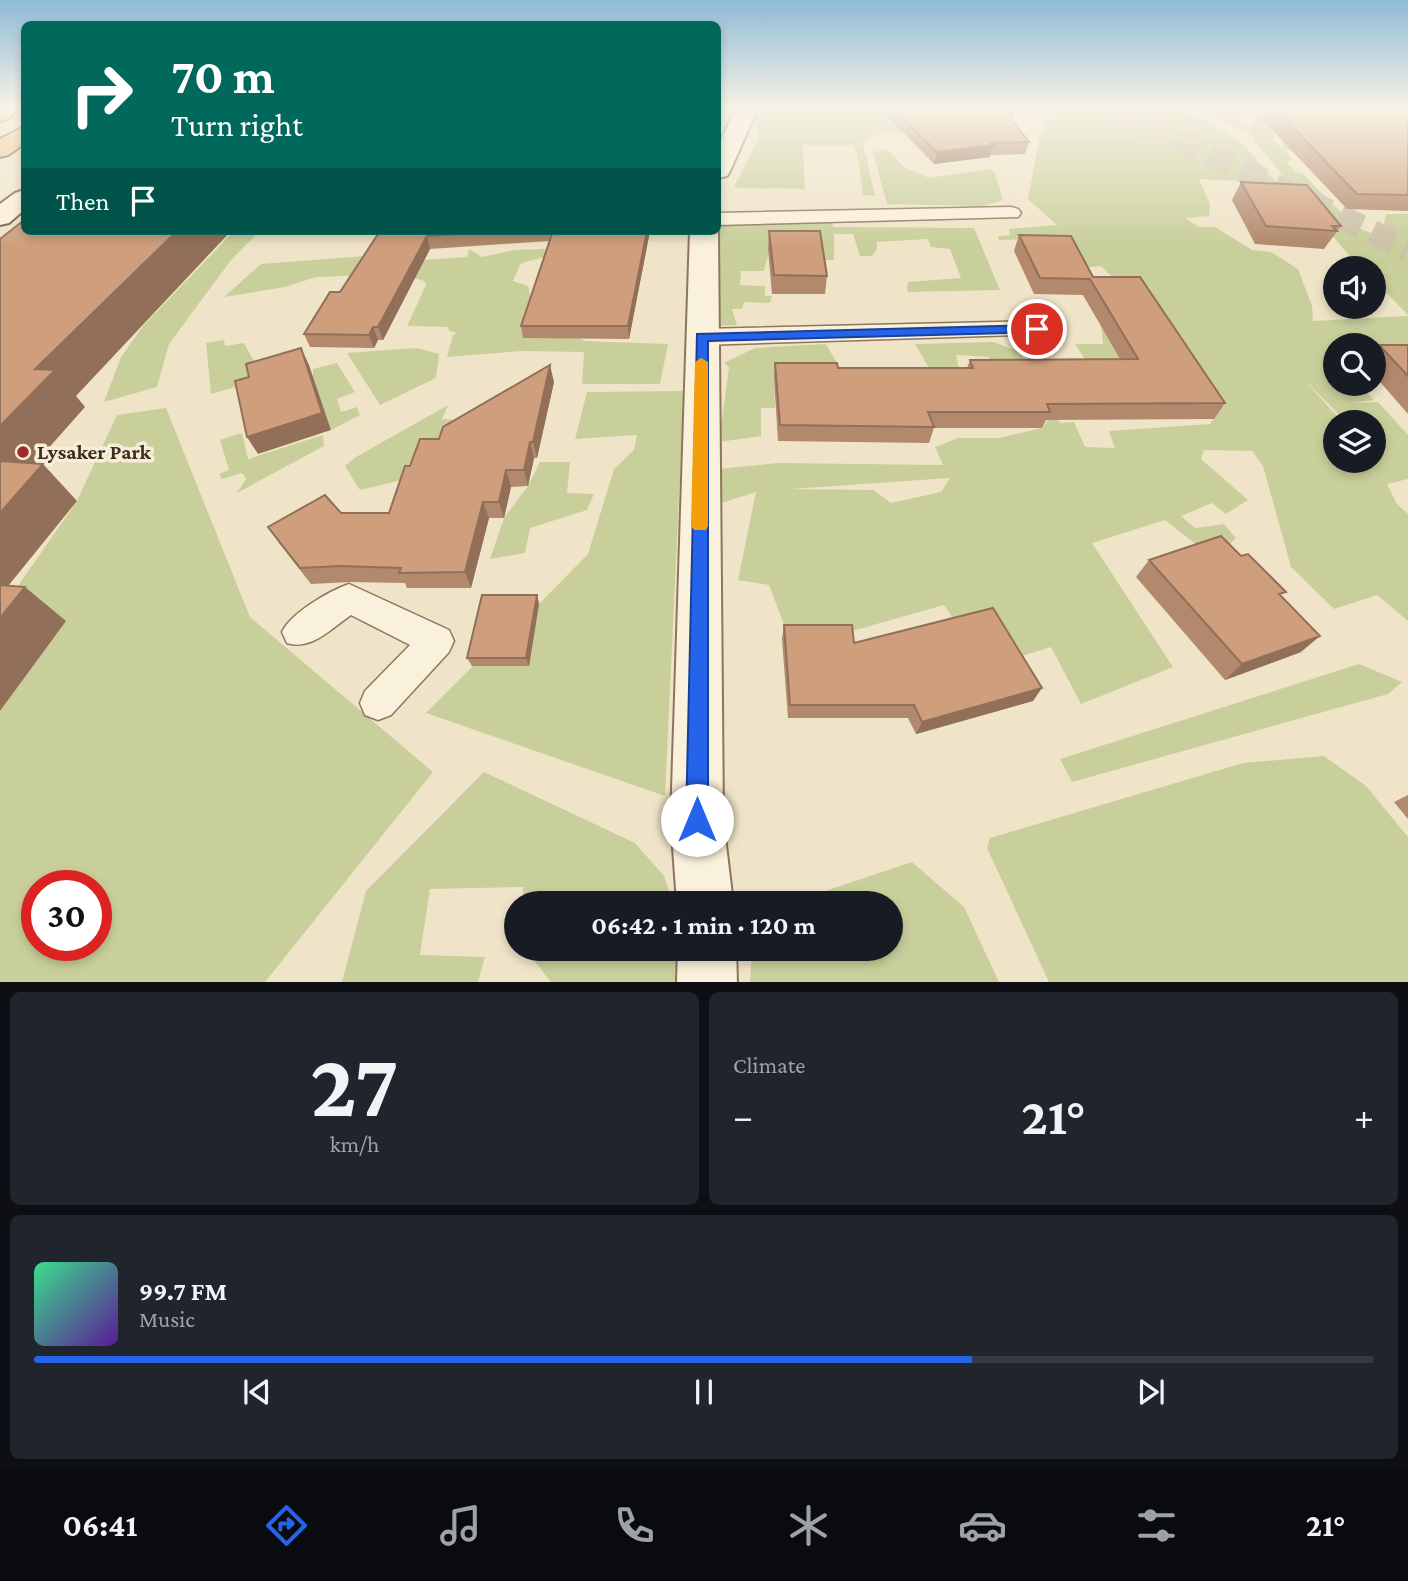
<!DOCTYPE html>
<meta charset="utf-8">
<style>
:root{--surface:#171b24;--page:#20242c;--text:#f1f3f6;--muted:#9ea1a6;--line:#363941;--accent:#2563eb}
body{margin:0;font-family:"Crimson Pro",serif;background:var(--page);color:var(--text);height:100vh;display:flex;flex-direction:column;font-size:26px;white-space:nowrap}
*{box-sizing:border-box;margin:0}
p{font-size:23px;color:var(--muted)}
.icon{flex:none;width:38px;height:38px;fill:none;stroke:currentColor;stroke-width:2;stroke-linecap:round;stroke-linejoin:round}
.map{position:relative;height:982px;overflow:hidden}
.drawer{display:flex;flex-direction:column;gap:10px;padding:10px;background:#0d0f14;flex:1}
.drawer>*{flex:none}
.hud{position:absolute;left:21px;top:21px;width:700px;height:214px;border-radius:10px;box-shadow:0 4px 10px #0003;background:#00695c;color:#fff;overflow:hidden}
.fabs{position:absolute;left:1323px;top:256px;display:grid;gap:14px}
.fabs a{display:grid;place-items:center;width:63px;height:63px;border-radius:50%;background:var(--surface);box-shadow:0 4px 10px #0003;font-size:35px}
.speed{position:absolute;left:21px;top:870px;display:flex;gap:14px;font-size:35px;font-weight:700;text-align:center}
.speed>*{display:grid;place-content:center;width:91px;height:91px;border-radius:50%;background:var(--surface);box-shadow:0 4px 10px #0003;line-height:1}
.speed .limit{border:10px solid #d22;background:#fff;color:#111}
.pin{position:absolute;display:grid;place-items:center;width:60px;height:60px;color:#fff;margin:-30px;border:4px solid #fff;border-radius:50%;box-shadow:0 2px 7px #0007}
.me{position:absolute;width:77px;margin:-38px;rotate:0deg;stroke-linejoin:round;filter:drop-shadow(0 0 5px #0008)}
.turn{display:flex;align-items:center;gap:24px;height:147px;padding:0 35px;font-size:32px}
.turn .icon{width:91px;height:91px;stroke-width:2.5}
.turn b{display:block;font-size:49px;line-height:60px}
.then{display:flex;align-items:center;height:66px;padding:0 35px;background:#0003;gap:14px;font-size:26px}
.big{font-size:52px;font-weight:700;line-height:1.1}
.drawer .card{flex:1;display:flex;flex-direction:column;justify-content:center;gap:10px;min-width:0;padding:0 24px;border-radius:10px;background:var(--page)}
.drawer .dial{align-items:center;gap:0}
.dial b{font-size:91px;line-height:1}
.song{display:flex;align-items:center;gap:21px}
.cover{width:84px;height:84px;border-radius:10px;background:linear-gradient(135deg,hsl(150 70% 55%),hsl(270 70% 35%))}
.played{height:7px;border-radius:4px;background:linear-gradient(90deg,var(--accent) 70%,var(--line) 70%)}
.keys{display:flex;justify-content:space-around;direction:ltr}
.heat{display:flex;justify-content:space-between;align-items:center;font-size:38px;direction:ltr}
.drawer .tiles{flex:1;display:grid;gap:10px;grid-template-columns:1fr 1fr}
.card:last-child{grid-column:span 2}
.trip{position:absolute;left:504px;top:891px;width:399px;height:70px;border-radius:35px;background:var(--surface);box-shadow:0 4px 10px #0003;font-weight:700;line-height:70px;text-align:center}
.tab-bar{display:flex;height:112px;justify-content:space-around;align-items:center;background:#090b0e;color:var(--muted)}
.tab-bar .icon{width:49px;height:49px}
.tab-bar .selected{color:var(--accent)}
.tab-bar b{font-size:32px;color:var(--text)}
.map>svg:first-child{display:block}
.green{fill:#c9cf9b;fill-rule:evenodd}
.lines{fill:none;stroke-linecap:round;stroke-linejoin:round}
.trunk-tunnel{stroke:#ccc0a6;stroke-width:24;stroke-dasharray:24 12;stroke-linecap:butt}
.service-casing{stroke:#8d765c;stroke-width:3}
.minor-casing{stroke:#8d765c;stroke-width:4}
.secondary-casing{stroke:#6f573f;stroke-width:4}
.trunk-casing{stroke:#5b4430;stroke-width:4}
.service{fill:#faf1dc;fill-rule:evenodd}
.minor{fill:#faf1dc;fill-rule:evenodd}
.secondary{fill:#faf1dc;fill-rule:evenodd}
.trunk{fill:#eabe7c;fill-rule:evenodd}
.wall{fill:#b2896c}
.shaded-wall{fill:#916f58}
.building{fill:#cf9f7d;stroke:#916f58;stroke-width:2}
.route{fill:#2563eb;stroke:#184099;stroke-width:2}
.slow{fill:#f59e0b}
.poi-dot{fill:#9e2a2b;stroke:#f7eed8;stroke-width:2.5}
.labels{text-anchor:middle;stroke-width:7;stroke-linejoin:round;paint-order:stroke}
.poi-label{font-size:21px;font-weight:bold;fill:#3d2e20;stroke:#f7eed8;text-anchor:start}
</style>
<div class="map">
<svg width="1408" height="983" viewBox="0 0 1408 983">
<rect width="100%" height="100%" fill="#f0e4c8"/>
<!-- green -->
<path class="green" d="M 770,108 L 960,108 C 945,115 926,130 910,132 C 894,135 875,128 863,143 L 875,196 L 863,195 L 857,153 L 853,145 L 803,145 L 805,189 C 780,187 758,190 734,187 L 759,137 L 753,116 Z
M 1053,108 L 1176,108 L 1212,123 L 1242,143 L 1277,183 L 1199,179 L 1210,204 L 1209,216 L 1185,218 L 1199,227 L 1215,227 L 1252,250 L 1271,252 L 1298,269 L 1312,306 L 1313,321 L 1408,316 L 1408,359 L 1374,359 L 1374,345 L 1335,345 L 1335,383 L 1358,383 L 1374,400 L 1351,403 L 1378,402 L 1408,435 L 1408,479 L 1387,484 L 1397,504 L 1408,514 L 1408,621 L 1377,595 L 1334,609 L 1291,567 L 1263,466 L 1252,451 L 1204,450 L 1201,459 L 1248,500 L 1226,514 L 1212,503 L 1181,516 L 1195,528 L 1224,524 L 1236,538 L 1230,544 L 1202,549 L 1165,520 L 1092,543 L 1173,667 L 1081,704 L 1051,647 L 1019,657 L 957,624 L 944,605 L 845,633 L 788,635 L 769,585 L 738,580 L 756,492 L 715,505 L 718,469 L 778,463 L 943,465 L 935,447 L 958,438 L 999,438 L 1042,428 L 1054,412 L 1060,423 L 1074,422 L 1085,447 L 1115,448 L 1109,431 L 1210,424 L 1214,418 L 1088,364 L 1075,344 L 1103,344 L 1101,326 L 1119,326 L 1114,279 L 1101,266 L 1081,268 L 1033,239 L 999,240 L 998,236 L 1010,235 L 1009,229 L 1057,225 L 1028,199 L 1039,139 ZM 1302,377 L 1346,422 L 1374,422 L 1374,460 L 1335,460 L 1335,422 L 1342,422 ZM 950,478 L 941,492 L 891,503 L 873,490 L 791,489 Z
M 1197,108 L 1305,109 L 1231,109 L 1259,135 L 1268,136 L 1287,152 L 1292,160 L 1286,162 L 1295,172 L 1302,173 L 1356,227 L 1376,235 L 1384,223 L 1386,214 L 1408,214 L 1408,315 L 1374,280 L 1374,268 L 1361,268 L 1345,251 L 1252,138 L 1254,137 L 1205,109 Z
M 887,149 L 904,167 L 929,178 L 990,169 L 995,173 L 1003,200 L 984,206 L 887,204 L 873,152 Z
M 832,222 L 833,227 L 974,228 L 1000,290 L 907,292 L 908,282 L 961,278 L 950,249 L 931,247 L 928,239 L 877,242 L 877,249 L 872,256 L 860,256 L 853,234 L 834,234 L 834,260 L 821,260 L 771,245 L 764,271 L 741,271 L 740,285 L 765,286 L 765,296 L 772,296 L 770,303 L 744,302 L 742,309 L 732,309 L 737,325 L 718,326 L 718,224 Z
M 234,231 L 260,231 L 231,260 L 169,344 L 157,387 L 104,402 L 121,357 L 143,326 Z
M 567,248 L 558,254 L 521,263 L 513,281 L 528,286 L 531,299 L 560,328 L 585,341 L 668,344 L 660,384 L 582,384 L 584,352 L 521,351 L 447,357 L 453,335 L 457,333 L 449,331 L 448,327 L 407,326 L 426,285 L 424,281 L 402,274 L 316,277 L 285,287 L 224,297 L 261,264 L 403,253 L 420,260 L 467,257 L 469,249 L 482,257 L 514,250 Z
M 224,340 L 225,346 L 244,343 L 255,363 L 256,381 L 211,394 L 206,343 Z
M 994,342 L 1019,352 L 1047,393 L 998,384 L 989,357 L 956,355 L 962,383 L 939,385 L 915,344 Z
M 826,344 L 844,375 L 774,379 L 775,408 L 761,408 L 761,436 L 719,442 L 729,367 L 724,363 L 755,348 Z
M 417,348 L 439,354 L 436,378 L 380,405 L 347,353 Z
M 337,363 L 355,392 L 337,399 L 341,412 L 357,407 L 360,415 L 331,430 L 313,378 L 313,369 Z
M 684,391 L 665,796 L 426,713 L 474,665 L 529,666 L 539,604 L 588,554 L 614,469 L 634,450 L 637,435 L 575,439 L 587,392 Z
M 448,405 L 442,419 L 531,424 L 406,479 L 360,490 L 345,466 L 356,457 Z
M 166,408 L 250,617 L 433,772 L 265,982 L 0,983 L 0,711 L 65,621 L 6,603 L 77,501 L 117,415 ZM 37,886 L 96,886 L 96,945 L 37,945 Z
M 242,433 L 248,459 L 323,435 L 324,446 L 237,493 L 246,479 L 242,473 L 222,479 L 219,474 L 229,470 L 220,440 Z
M 540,462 L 570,462 L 567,493 L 594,494 L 587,510 L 530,528 L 525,553 L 490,559 L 504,518 L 528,486 Z
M 1359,664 L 1402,682 L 1388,694 L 1072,782 L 1060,759 Z
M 1324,756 L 1366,786 L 1408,837 L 1408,982 L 1049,982 L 987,848 L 990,838 L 1243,763 Z
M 484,772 L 635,843 L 664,876 L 673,903 L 523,903 L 523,887 L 430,889 L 420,955 L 485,957 L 478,982 L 342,982 L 366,891 Z
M 912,862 L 964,907 L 999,982 L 750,982 L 752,949 L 891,948 L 891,903 L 789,903 Z
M 525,949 L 684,949 L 683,982 L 551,982 Z"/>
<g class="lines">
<!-- trunk-tunnel -->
<path class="trunk-tunnel" d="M 1112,108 L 1408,249
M 1220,108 L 1408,187"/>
<defs>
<path id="service" d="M 1011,207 L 1018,209 L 1021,213 L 1018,217 L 718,225 L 718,213 Z
M 1037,321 L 1046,324 L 1049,329 L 1046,334 L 702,345 L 693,342 L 690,337 L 693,332 L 702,329 Z
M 349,584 L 449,630 L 454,641 L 449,652 L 391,715 L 378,720 L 365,715 L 360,703 L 365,691 L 410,645 L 351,615 C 332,628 311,651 287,643 L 282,632 C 291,613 329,591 349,584 Z"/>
<path id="minor" d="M 736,108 L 758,108 L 730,171 L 727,176 L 718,178 L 718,146 Z
M 690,231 L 718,231 L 723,820 L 733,903 L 677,903 L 671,820 Z
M 678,948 L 736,948 L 737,983 L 677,983 Z"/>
<path id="secondary" d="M 24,190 L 24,210 L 9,223 L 0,225 L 0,204 L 15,193 Z"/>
<path id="trunk" d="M 0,108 L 20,108 L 8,119 L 0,121 Z
M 24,127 L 24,144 L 8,155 L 0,157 L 0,139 Z"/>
</defs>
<!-- service casing -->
<use href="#service" class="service-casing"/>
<!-- minor casing -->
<use href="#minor" class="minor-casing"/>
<!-- secondary casing -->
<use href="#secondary" class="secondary-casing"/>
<!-- trunk casing -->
<use href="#trunk" class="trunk-casing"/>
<!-- service -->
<use href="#service" class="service"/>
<!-- minor -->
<use href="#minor" class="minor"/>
<!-- secondary -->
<use href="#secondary" class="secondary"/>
<!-- trunk -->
<use href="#trunk" class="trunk"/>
</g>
<!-- wall -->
<path class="wall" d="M 879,108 L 1017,108 L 1011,119 L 1029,142 L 1025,154 L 990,155 L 990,157 L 934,164 Z
M 1267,108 L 1408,108 L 1408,211 L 1347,209 L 1261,118 Z
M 1241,182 L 1341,226 L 1324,249 L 1255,244 L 1232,200 Z
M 380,231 L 650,231 L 629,339 L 523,338 L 521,326 L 549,241 L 430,249 L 383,340 L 378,340 L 374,348 L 310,347 L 304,334 L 340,292 Z
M 769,231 L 827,276 L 825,294 L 772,294 L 768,249 Z
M 1019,235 L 1093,277 L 1225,403 L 1214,419 L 1046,420 L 1042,428 L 934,428 L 929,443 L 778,441 L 774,379 L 775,363 L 838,368 L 967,368 L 970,360 L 1120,359 L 1083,295 L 1034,294 L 1014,251 Z
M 1379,345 L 1408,345 L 1408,414 L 1374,375 L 1374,352 Z
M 554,382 L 537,458 L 534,458 L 528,486 L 511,487 L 504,518 L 489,518 L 471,588 L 407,588 L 405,583 L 350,582 L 311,584 L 279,543 L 268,527 L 341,513 L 389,513 L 410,466 L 439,439 Z
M 1149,560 L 1281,596 L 1301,652 L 1225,680 L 1136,577 Z
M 537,595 L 539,604 L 529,666 L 472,666 L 467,658 Z
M 784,625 L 854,643 L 1033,701 L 916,734 L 908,718 L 788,718 L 782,639 Z
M 1408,795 L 1408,819 L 1394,802 Z"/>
<!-- shaded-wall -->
<path class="shaded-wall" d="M 1014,108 L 1017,108 L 1009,124 L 1012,112 Z
M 993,145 L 990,157 L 934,164 L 937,152 Z
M 177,231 L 231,231 L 76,396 L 85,407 L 6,496 L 0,490 L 0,426 L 35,369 Z
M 647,231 L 650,231 L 629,339 L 628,326 Z
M 427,236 L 430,249 L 383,340 L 378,327 Z
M 373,327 L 378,340 L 374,348 L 369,335 Z
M 301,348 L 309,365 L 331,430 L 258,454 L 247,437 Z
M 550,365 L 554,382 L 537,458 L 533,442 Z
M 530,442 L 534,458 L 528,486 L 524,470 Z
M 43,464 L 77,501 L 0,596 L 0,513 Z
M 506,470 L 511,487 L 504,518 L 499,502 Z
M 483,502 L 489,518 L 471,588 L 465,572 Z
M 25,587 L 66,621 L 0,711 L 0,618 Z
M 537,595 L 539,604 L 529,666 L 526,658 Z
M 1320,636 L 1301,652 L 1225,680 L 1242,664 Z
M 1042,688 L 1033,701 L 916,734 L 922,722 Z"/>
<!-- building -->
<path class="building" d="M 892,108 L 1014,108 L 1012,112 L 1006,112 L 1029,142 L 991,143 L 993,145 L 937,152 Z
M 1274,108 L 1408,108 L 1408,195 L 1357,194 Z
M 1241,182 L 1307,185 L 1341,226 L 1332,226 L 1337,231 L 1266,226 Z
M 24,220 L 24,231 L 177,231 L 35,369 L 55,370 L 0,426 L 0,239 Z
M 380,231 L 512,231 L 427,236 L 378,327 L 373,327 L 369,335 L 304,334 L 330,292 L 340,292 Z
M 553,231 L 647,231 L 628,326 L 521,326 Z
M 769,231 L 820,231 L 827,276 L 774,275 Z
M 1019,235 L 1071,236 L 1093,277 L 1140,277 L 1225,403 L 1047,404 L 1050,412 L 928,412 L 934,427 L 780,425 L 775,363 L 837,363 L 838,368 L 973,368 L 970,360 L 1138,359 L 1090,279 L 1040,278 Z
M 1379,345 L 1408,345 L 1408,376 Z
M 301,348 L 322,413 L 247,437 L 235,381 L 249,377 L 246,364 Z
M 550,365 L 533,442 L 530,442 L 524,470 L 506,470 L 499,502 L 483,502 L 465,572 L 399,573 L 401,568 L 341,566 L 300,568 L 268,527 L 325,495 L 341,513 L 389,513 L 405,466 L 410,466 L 420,439 L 439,439 L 443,427 Z
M 0,461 L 43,464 L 0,513 Z
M 1221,536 L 1241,556 L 1248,554 L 1286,592 L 1279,594 L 1320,636 L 1242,664 L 1149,560 Z
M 0,585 L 25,587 L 0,618 Z
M 482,595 L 537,595 L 526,658 L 467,658 Z
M 993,608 L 1042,688 L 922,722 L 914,705 L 790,705 L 784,625 L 852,625 L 854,643 Z"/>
<!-- sky -->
<linearGradient id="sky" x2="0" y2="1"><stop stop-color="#8fbad6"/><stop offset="0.44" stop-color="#f8f3e6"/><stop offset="1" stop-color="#f8f3e6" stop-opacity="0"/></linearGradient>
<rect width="1408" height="246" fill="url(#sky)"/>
<!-- route -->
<path class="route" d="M 1037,325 L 1042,326 L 1042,332 L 708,341 L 708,820 L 705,828 L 697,831 L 689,828 L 686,820 L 697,334 Z"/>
<!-- slow -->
<path class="slow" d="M 701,358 L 708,362 L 708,526 L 706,530 L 694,530 L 691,526 L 695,362 Z"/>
<!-- markers -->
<circle class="poi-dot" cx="23" cy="452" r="7"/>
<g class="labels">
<!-- poi labels -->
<g class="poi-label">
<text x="37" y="459">Lysaker Park</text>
</g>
</g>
</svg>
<div class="fabs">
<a><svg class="icon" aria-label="sound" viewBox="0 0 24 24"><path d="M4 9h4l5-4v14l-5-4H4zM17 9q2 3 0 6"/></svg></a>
<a><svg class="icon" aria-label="search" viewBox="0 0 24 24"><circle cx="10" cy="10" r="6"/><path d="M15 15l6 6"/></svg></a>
<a><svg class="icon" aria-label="layers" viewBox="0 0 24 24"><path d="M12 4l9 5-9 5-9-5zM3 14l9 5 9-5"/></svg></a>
</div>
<div class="speed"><div class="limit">30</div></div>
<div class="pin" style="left:1037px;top:329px;background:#d93025"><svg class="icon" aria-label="arrive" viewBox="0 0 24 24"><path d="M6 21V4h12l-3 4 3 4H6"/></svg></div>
<svg class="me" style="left:697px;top:820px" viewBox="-20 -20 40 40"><circle r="19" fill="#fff"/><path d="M0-13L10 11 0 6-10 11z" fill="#2563eb"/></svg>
<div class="trip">06:42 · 1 min · 120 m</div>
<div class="hud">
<div class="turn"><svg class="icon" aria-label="right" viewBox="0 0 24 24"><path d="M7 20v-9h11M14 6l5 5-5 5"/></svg><div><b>70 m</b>Turn right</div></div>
<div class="then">Then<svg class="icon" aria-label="arrive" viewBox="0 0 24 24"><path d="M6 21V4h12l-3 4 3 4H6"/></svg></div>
</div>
</div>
<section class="drawer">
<div class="tiles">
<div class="card dial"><b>27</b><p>km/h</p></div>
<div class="card"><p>Climate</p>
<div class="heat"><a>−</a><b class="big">21°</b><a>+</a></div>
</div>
<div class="card">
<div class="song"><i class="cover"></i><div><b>99.7 FM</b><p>Music</p></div></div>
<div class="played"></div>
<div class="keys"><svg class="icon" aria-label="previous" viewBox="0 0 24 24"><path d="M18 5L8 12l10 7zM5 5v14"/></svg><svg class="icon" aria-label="pause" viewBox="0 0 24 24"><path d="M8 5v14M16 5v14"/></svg><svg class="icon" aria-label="next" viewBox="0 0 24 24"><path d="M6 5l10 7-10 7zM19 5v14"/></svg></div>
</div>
</div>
</section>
<nav class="tab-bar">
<b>06:41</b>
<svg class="icon selected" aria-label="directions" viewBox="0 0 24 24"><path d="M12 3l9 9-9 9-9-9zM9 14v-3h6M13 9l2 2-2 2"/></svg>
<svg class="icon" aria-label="music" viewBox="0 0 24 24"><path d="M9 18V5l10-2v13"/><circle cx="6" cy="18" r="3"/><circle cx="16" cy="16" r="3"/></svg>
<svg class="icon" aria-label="phone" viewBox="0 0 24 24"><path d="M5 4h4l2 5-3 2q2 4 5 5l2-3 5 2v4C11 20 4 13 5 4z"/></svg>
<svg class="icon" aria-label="climate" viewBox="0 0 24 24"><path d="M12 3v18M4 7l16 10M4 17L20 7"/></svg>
<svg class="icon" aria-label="car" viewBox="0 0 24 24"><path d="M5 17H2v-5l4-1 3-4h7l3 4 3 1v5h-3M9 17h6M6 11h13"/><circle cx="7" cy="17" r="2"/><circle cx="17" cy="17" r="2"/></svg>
<svg class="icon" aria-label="filters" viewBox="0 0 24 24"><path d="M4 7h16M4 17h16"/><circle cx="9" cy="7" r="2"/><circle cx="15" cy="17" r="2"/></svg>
<b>21°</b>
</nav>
